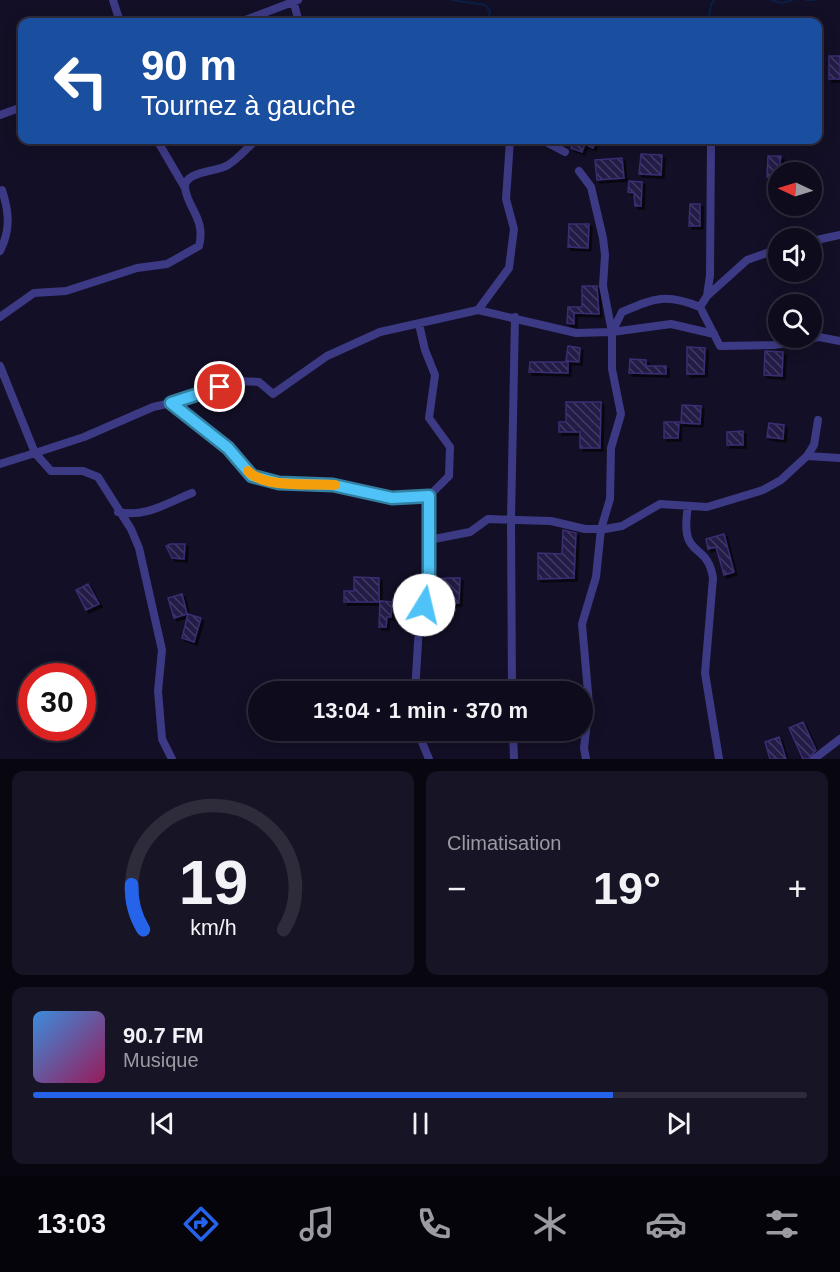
<!DOCTYPE html>
<html lang="fr">
<meta charset="utf-8">
<style>
:root{--surface:#0e0b1c;--page:#171425;--text:#f1f3f6;--muted:#9b9ba3;--line:#2e2b3b;--accent:#2563eb}
body{margin:0;font-family:Arial,sans-serif;background:var(--page);color:var(--text);height:100vh;display:flex;flex-direction:column;font-size:22px;white-space:nowrap}
*{box-sizing:border-box;margin:0}
p{font-size:20px;color:var(--muted)}
.icon{flex:none;width:33px;height:33px;fill:none;stroke:currentColor;stroke-width:2;stroke-linecap:round;stroke-linejoin:round}
.map{position:relative;height:759px;overflow:hidden}
.panel{display:flex;flex-direction:column;gap:12px;padding:12px;background:#08060f;flex:1}
.panel>*{flex:none}
.banner{position:absolute;left:18px;top:18px;width:804px;height:126px;border-radius:12px;box-shadow:0 3px 15px #0003,0 0 0 2px var(--line);background:#1a4fa0;color:#fff;overflow:hidden}
.needle{width:39px;rotate:274deg}
.controls{position:absolute;left:768px;top:162px;display:grid;gap:12px}
.controls a{display:grid;place-items:center;width:54px;height:54px;border-radius:50%;background:var(--surface);box-shadow:0 3px 15px #0003,0 0 0 2px var(--line);font-size:30px}
.speed{position:absolute;left:18px;top:663px;display:flex;gap:12px;font-size:30px;font-weight:700;text-align:center}
.speed>*{display:grid;place-content:center;width:78px;height:78px;border-radius:50%;background:var(--surface);box-shadow:0 3px 15px #0003,0 0 0 2px var(--line);line-height:1}
.speed .limit{border:9px solid #d22;background:#fff;color:#111}
.pin{position:absolute;display:grid;place-items:center;width:51px;height:51px;color:#fff;margin:-26px;border:3px solid #fff;border-radius:50%;box-shadow:0 2px 6px #0007}
.me{position:absolute;width:66px;margin:-33px;rotate:9deg;stroke-linejoin:round;filter:drop-shadow(0 0 4px #0008)}
.turn{display:flex;align-items:center;gap:21px;height:126px;padding:0 24px;font-size:27px}
.turn .icon{width:78px;height:78px;stroke-width:2.5}
.turn b{display:block;font-size:42px;line-height:51px}
.big{font-size:45px;font-weight:800;line-height:1.1}
.panel .tile{flex:1;display:flex;flex-direction:column;justify-content:center;gap:9px;min-width:0;padding:0 21px;border-radius:12px;background:var(--page)}
.panel .dial{align-items:center;gap:0}
.dial svg{height:156px;overflow:visible;fill:none;stroke:var(--line);stroke-width:7;stroke-linecap:round;text-anchor:middle}
.dial text{fill:var(--text);stroke:none}
.song{display:flex;align-items:center;gap:18px}
.cover{width:72px;height:72px;border-radius:9px;background:linear-gradient(135deg,hsl(210 70% 55%),hsl(330 70% 35%))}
.played{height:6px;border-radius:3px;background:linear-gradient(90deg,var(--accent) 75%,var(--line) 75%)}
.keys{display:flex;justify-content:space-around;direction:ltr}
.heat{display:flex;justify-content:space-between;align-items:center;font-size:33px;direction:ltr}
.panel .tiles{flex:1;display:grid;gap:12px;grid-template-columns:1fr 1fr}
.tile:last-child{grid-column:span 2}
.trip{position:absolute;left:248px;top:681px;width:345px;height:60px;border-radius:30px;background:var(--surface);box-shadow:0 3px 15px #0003,0 0 0 2px var(--line);font-weight:800;line-height:60px;text-align:center}
.tab-bar{display:flex;height:96px;justify-content:space-around;align-items:center;background:#06040b;color:var(--muted)}
.tab-bar .icon{width:42px;height:42px}
.tab-bar .active{color:var(--accent)}
.tab-bar b{font-size:27px;color:var(--text)}
.map>svg:first-child{display:block}
.lines{fill:none;stroke-linecap:round;stroke-linejoin:round}
.stream{stroke:#0a1f44;stroke-width:2}
.building{fill:url(#building-back-hatch);stroke:#3b2d73;stroke-width:1.5;filter:url(#shadow)}
.street{stroke:#3d3a85;stroke-width:8}
.route-casing{stroke:#337fa1;stroke-width:15}
.route{stroke:#4fc3f7;stroke-width:10}
.slow{stroke:#f59e0b;stroke-width:10}
</style>
<div class="map">
<svg width="840" height="759" viewBox="0 0 840 759">
<defs>
<pattern id="building-back-hatch" width="6" height="6" patternUnits="userSpaceOnUse" patternTransform="scale(1.5)"><rect width="6" height="6" fill="#241b47"/><path d="M-1 5l2 2M0 0l6 6M5-1l2 2" fill="none" stroke="#433b63"/></pattern>
<filter id="shadow"><feDropShadow dx="3" dy="3" stdDeviation="0" flood-color="#0009"/></filter>
</defs>
<rect width="100%" height="100%" fill="#130f26"/>
<g class="lines">
<!-- stream -->
<path class="stream" d="M 452,0 L 485,5 L 490,11 L 488,22
M 771,0 L 782,3 L 792,0
M 806,0 L 814,0
M 708,22 L 711,5 L 714,0"/>
</g>
<!-- building -->
<path class="building" d="M 829,56 L 840,56 L 840,79 L 829,79 Z
M 574,140 L 596,140 L 593,148 L 585,144 L 582,152 L 571,148 Z
M 641,154 L 662,155 L 661,175 L 639,174 Z
M 768,156 L 781,156 L 778,177 L 767,177 Z
M 622,158 L 624,178 L 597,180 L 595,160 Z
M 629,181 L 642,182 L 641,206 L 635,206 L 634,193 L 628,192 Z
M 690,204 L 700,204 L 700,226 L 689,226 Z
M 569,224 L 589,224 L 588,248 L 568,247 Z
M 582,286 L 597,286 L 599,314 L 574,313 L 574,324 L 567,323 L 568,307 L 582,307 Z
M 568,346 L 580,348 L 579,362 L 566,361 Z
M 687,347 L 705,348 L 704,374 L 687,374 Z
M 765,351 L 783,352 L 782,376 L 764,375 Z
M 630,359 L 646,360 L 646,366 L 666,366 L 666,374 L 629,373 Z
M 530,362 L 568,362 L 568,373 L 529,372 Z
M 566,402 L 601,402 L 600,448 L 580,448 L 580,432 L 559,432 L 559,422 L 566,422 Z
M 682,405 L 701,406 L 700,424 L 681,423 Z
M 664,422 L 679,422 L 678,438 L 664,438 Z
M 769,423 L 784,425 L 783,439 L 767,437 Z
M 743,431 L 743,445 L 727,445 L 727,432 Z
M 563,530 L 576,533 L 574,578 L 538,579 L 538,553 L 562,554 Z
M 724,534 L 734,572 L 724,575 L 716,547 L 708,549 L 706,539 Z
M 170,544 L 185,544 L 184,559 L 172,558 L 166,546 Z
M 354,577 L 379,578 L 379,602 L 344,602 L 344,591 L 354,591 Z
M 447,578 L 460,578 L 459,603 L 435,603 L 436,579 Z
M 88,584 L 99,604 L 86,610 L 76,590 Z
M 182,594 L 187,614 L 174,618 L 168,598 Z
M 380,601 L 392,602 L 391,617 L 387,617 L 386,627 L 379,627 Z
M 188,614 L 201,618 L 194,642 L 182,638 Z
M 803,722 L 816,750 L 808,759 L 803,759 L 789,728 Z
M 779,737 L 786,759 L 770,759 L 765,742 Z"/>
<g class="lines">
<!-- street -->
<path class="street" d="M 113,0 L 120,22
M 293,0 L 299,22
M 240,22 L 298,0
M 0,115 L 22,107
M 157,140 L 185,188
M 542,140 L 565,152
M 579,171 L 591,187 L 603,238 L 605,255 L 603,286 L 612,332 L 612,369 L 621,414 L 611,448 L 610,499 L 601,529 L 596,577 L 582,624 L 589,704 L 584,748 L 586,759
M 812,241 L 840,235
M 0,251 C 11,229 9,212 2,190
M 707,296 L 747,260 L 778,249
M 700,307 L 720,346 L 774,345 L 819,337 L 840,341
M 478,310 L 509,268 L 514,229 L 506,199 L 510,140
M 0,317 L 34,293 L 66,291 L 137,268 L 167,264 L 199,246 C 206,219 188,209 185,188 C 183,171 218,172 228,165 C 239,158 247,148 256,140
M 612,332 L 622,312 C 655,298 666,293 700,307 L 707,296 L 710,275 L 711,140
M 0,366 L 35,453 L 84,437 L 153,407 L 189,399 L 236,381 L 259,382 L 273,394 L 327,356 L 380,332 L 478,310 L 576,333 L 612,332 L 671,324 L 714,334
M 171,403 L 227,448 L 252,476 L 279,483 L 333,485 L 392,498 L 429,496
M 807,456 L 840,458
M 0,464 L 35,453 L 51,471 L 83,471 L 98,477 L 131,529 L 139,548 L 162,650 L 158,691 L 162,739 L 172,759
M 688,506 C 679,562 707,539 713,578 L 705,673 L 719,759
M 118,512 C 145,518 167,503 192,493
M 429,540 L 470,532 L 488,519 L 551,521 L 585,529 L 605,529 L 622,526 L 660,504 L 707,507 L 763,490 L 781,480 L 807,456 L 814,445 L 818,420
M 415,692 L 419,626 L 429,583 L 429,496 L 449,476 L 450,447 L 429,418 L 435,375 L 425,350 L 419,324
M 512,692 L 511,520 L 515,317
M 417,730 L 429,759
M 513,730 L 514,759
M 814,759 L 840,739"/>
</g>
<g class="lines">
<defs>
<path id="route" d="M 220,387 L 171,403 L 228,448 L 252,476 L 279,483 L 333,485 L 392,498 L 429,496 L 429,583 L 424,605"/>
</defs>
<!-- route casing -->
<use href="#route" class="route-casing"/>
<!-- route -->
<use href="#route" class="route"/>
<!-- slow -->
<path class="slow" d="M 248,471 C 264,489 313,483 335,485"/>
</g>
</svg>
<div class="controls">
<a><svg class="needle" viewBox="-14 -14 28 28"><path d="M0-13l5 13h-10z" fill="#e53935"/><path d="M0 13l5-13h-10z" fill="#9b9ba3"/></svg></a>
<a><svg class="icon" aria-label="sound" viewBox="0 0 24 24"><path d="M4 9h4l5-4v14l-5-4H4zM17 9q2 3 0 6"/></svg></a>
<a><svg class="icon" aria-label="search" viewBox="0 0 24 24"><circle cx="10" cy="10" r="6"/><path d="M15 15l6 6"/></svg></a>
</div>
<div class="speed"><div class="limit">30</div></div>
<div class="pin" style="left:220px;top:387px;background:#d93025"><svg class="icon" aria-label="arrive" viewBox="0 0 24 24"><path d="M6 21V4h12l-3 4 3 4H6"/></svg></div>
<svg class="me" style="left:424px;top:605px" viewBox="-20 -20 40 40"><circle r="19" fill="#fff"/><path d="M0-13L10 11 0 6-10 11z" fill="#4fc3f7"/></svg>
<div class="trip">13:04 · 1 min · 370 m</div>
<div class="banner">
<div class="turn"><svg class="icon" aria-label="left" viewBox="0 0 24 24"><path d="M17 20v-9H6M10 6l-5 5 5 5"/></svg><div><b>90 m</b>Tournez à gauche</div></div>
</div>
</div>
<section class="panel">
<div class="tiles">
<div class="tile dial"><svg viewBox="0 0 100 80">
<path d="M14 69A42 42 0 1 1 86 69"/>
<path d="M14 69A42 42 0 0 1 8 46" stroke="#2563eb"/>
<text x="50" y="56" font-size="32" font-weight="700">19</text>
<text x="50" y="72" font-size="11">km/h</text>
</svg></div>
<div class="tile"><p>Climatisation</p>
<div class="heat"><a>−</a><b class="big">19°</b><a>+</a></div>
</div>
<div class="tile">
<div class="song"><i class="cover"></i><div><b>90.7 FM</b><p>Musique</p></div></div>
<div class="played"></div>
<div class="keys"><svg class="icon" aria-label="previous" viewBox="0 0 24 24"><path d="M18 5L8 12l10 7zM5 5v14"/></svg><svg class="icon" aria-label="pause" viewBox="0 0 24 24"><path d="M8 5v14M16 5v14"/></svg><svg class="icon" aria-label="next" viewBox="0 0 24 24"><path d="M6 5l10 7-10 7zM19 5v14"/></svg></div>
</div>
</div>
</section>
<nav class="tab-bar">
<b>13:03</b>
<svg class="icon active" aria-label="directions" viewBox="0 0 24 24"><path d="M12 3l9 9-9 9-9-9zM9 14v-3h6M13 9l2 2-2 2"/></svg>
<svg class="icon" aria-label="music" viewBox="0 0 24 24"><path d="M9 18V5l10-2v13"/><circle cx="6" cy="18" r="3"/><circle cx="16" cy="16" r="3"/></svg>
<svg class="icon" aria-label="phone" viewBox="0 0 24 24"><path d="M5 4h4l2 5-3 2q2 4 5 5l2-3 5 2v4C11 20 4 13 5 4z"/></svg>
<svg class="icon" aria-label="climate" viewBox="0 0 24 24"><path d="M12 3v18M4 7l16 10M4 17L20 7"/></svg>
<svg class="icon" aria-label="car" viewBox="0 0 24 24"><path d="M5 17H2v-5l4-1 3-4h7l3 4 3 1v5h-3M9 17h6M6 11h13"/><circle cx="7" cy="17" r="2"/><circle cx="17" cy="17" r="2"/></svg>
<svg class="icon" aria-label="filters" viewBox="0 0 24 24"><path d="M4 7h16M4 17h16"/><circle cx="9" cy="7" r="2"/><circle cx="15" cy="17" r="2"/></svg>
</nav>
